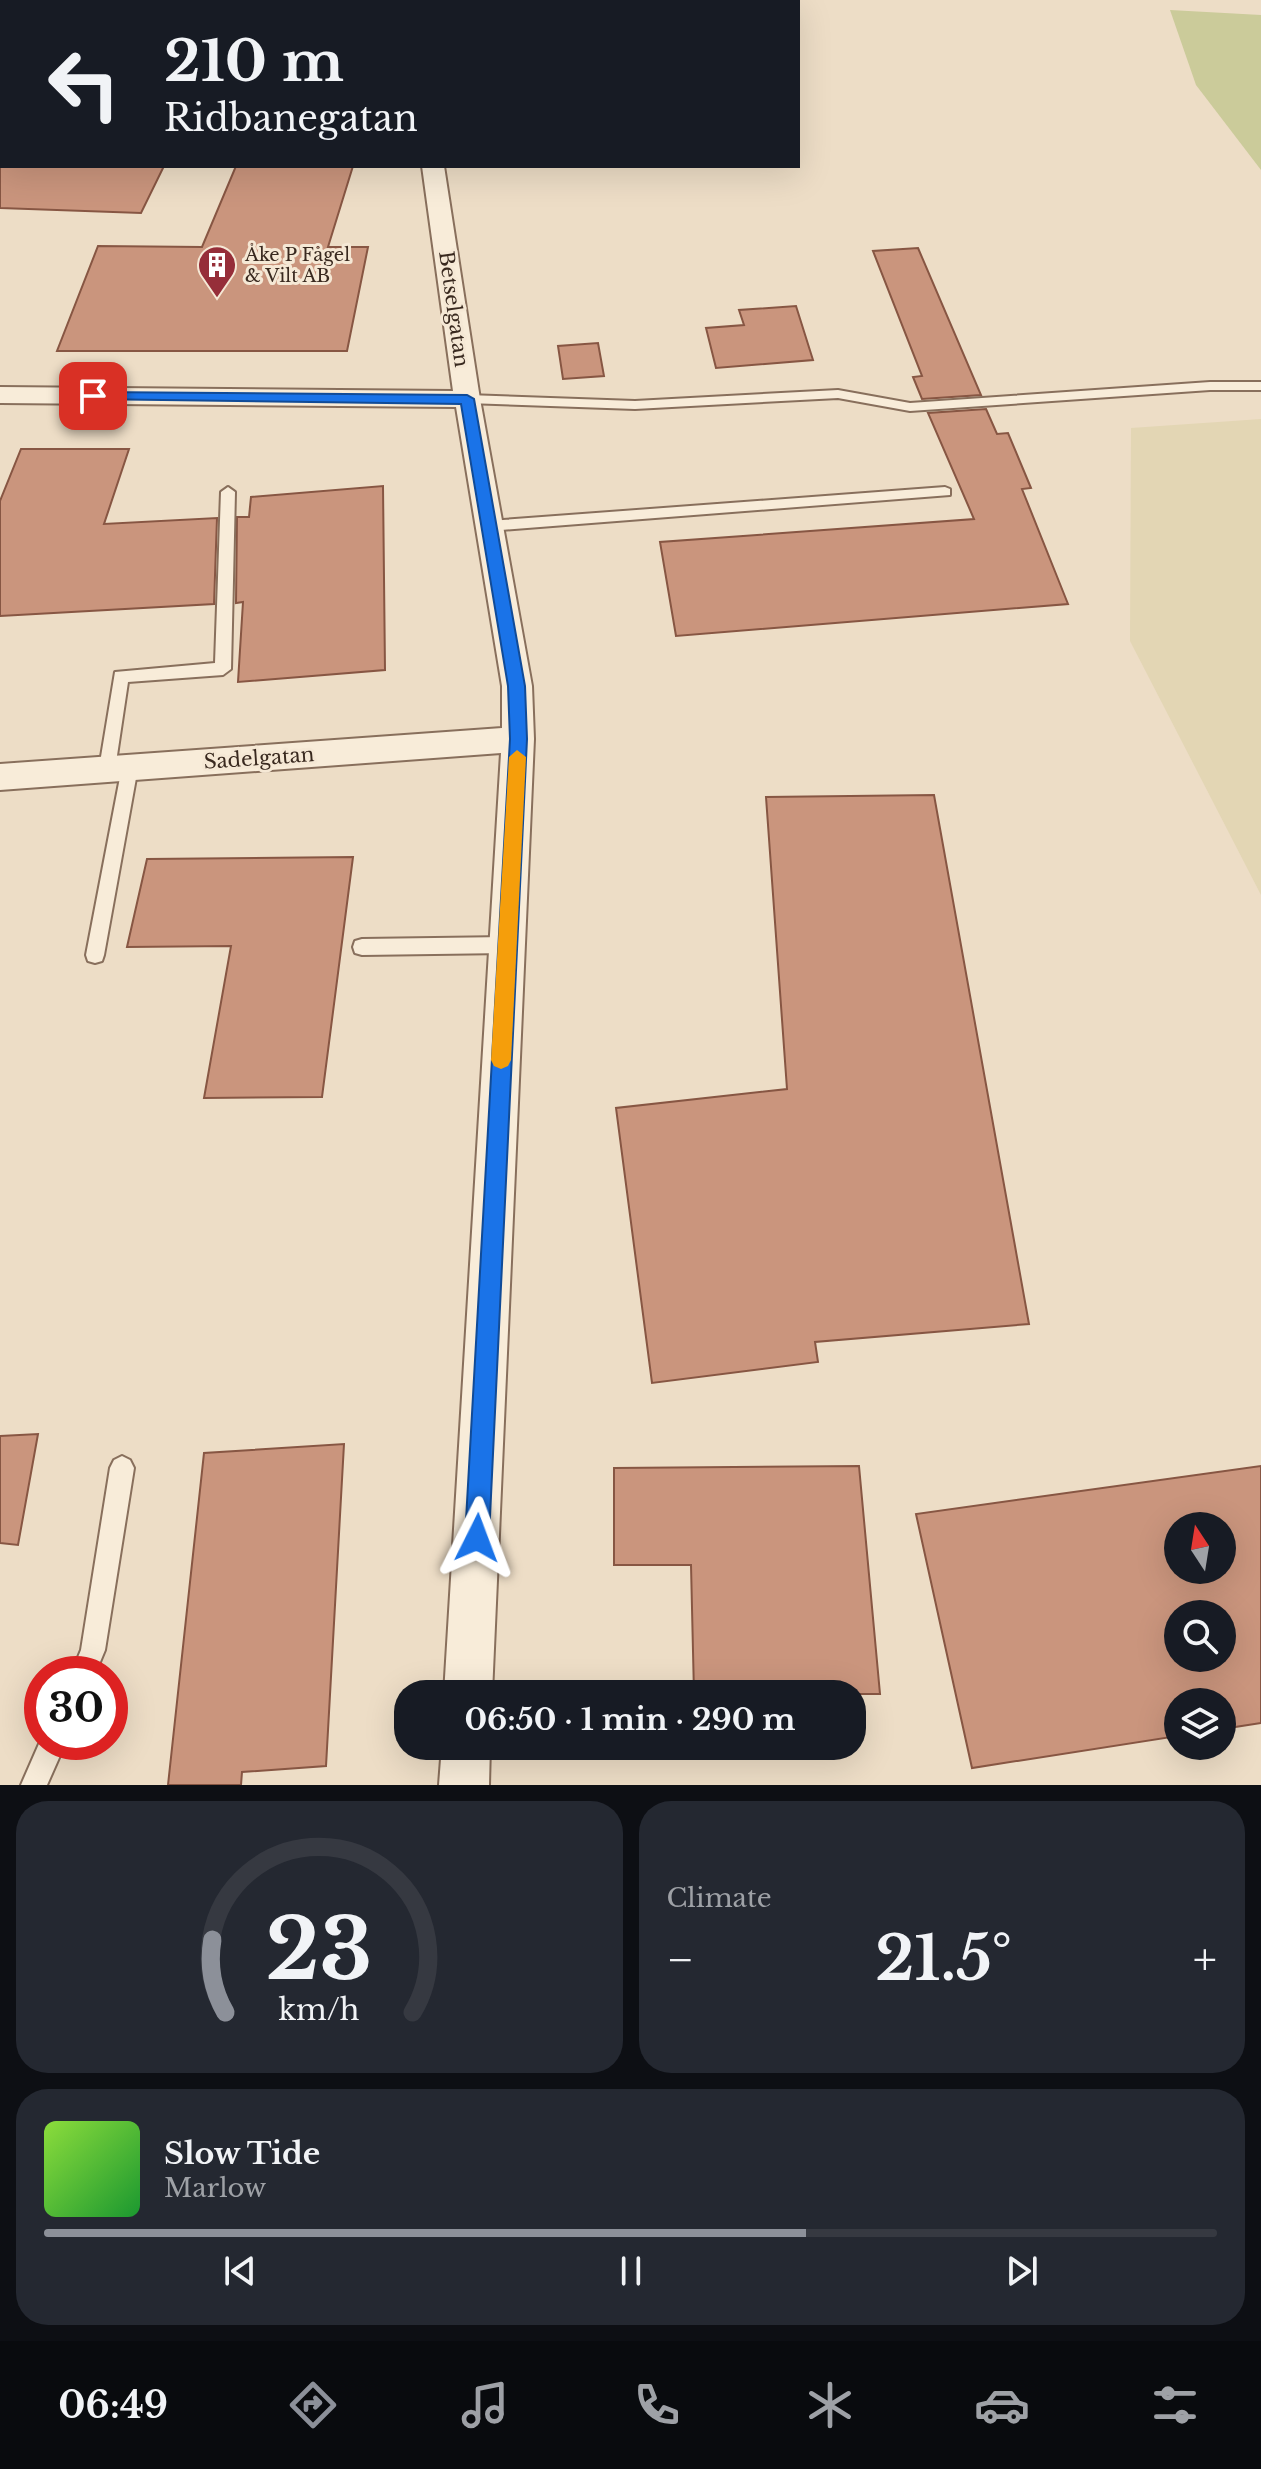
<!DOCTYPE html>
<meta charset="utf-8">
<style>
:root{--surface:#171b24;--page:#242831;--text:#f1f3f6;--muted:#9ea1a6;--line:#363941;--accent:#8c9099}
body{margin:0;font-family:"Libre Baskerville",serif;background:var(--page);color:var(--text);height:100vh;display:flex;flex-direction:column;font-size:30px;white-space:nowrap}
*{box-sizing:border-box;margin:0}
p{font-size:26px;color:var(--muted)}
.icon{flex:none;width:44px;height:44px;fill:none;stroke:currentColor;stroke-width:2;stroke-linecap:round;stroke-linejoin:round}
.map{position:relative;height:1785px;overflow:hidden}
.details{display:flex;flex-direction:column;gap:16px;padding:16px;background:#0d0f14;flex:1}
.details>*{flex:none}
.top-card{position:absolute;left:0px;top:0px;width:800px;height:168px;box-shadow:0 8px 32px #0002;background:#171b24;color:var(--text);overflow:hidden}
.needle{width:52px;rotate:348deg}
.fabs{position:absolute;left:1164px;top:1512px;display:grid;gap:16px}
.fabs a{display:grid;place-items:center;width:72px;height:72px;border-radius:50%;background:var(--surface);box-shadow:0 8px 32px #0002;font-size:40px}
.speed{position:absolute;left:24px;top:1656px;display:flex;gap:16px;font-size:40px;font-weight:700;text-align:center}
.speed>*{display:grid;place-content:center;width:104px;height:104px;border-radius:50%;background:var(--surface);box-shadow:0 8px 32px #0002;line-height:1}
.speed .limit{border:12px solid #d22;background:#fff;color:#111}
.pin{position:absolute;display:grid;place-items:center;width:68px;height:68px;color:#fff;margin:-34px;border-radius:16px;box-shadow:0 4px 12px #0006}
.me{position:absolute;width:88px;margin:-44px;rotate:3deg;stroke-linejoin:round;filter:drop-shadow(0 0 6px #0008)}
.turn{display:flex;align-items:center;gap:28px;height:168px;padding:0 32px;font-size:36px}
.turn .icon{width:104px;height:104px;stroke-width:2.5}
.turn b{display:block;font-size:56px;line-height:68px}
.big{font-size:60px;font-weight:800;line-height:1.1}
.details .tile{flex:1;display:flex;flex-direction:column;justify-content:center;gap:12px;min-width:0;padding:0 28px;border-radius:32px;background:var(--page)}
.details .dial{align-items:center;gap:0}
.dial svg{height:208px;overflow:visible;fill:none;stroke:var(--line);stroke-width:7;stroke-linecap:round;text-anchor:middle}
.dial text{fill:var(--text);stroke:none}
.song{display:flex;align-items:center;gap:24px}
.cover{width:96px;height:96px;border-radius:12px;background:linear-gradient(135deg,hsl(90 70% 55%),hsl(130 70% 35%))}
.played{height:8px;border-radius:4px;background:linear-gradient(90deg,var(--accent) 65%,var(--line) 65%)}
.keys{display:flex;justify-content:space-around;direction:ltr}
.heat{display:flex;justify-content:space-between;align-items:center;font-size:44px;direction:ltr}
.details .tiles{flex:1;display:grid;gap:16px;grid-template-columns:1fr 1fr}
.tile:last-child{grid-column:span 2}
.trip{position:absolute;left:394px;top:1680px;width:472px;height:80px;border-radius:32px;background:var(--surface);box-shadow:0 8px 32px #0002;font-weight:800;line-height:80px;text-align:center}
.menu{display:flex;height:128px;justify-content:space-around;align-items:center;background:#090b0e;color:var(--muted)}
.menu .icon{width:56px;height:56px}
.menu .selected{color:var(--accent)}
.menu b{font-size:36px;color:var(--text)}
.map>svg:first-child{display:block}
.farmland{fill:#e3d6b4}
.green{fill:#cbcb9a}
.building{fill:#ca957d;stroke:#875643;stroke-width:2;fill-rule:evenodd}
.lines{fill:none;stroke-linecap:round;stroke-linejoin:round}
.service-casing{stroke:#886f5c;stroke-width:4}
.minor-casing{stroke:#886f5c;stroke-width:4}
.service{fill:#f8ecd9;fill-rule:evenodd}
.minor{fill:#f8ecd9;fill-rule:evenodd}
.route{fill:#1a73e8;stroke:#114b97;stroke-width:2}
.slow{fill:#f59e0b}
.labels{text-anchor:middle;stroke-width:6;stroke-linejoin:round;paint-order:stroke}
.far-poi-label{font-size:18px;fill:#39291f;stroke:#f5e8d5;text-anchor:start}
.street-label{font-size:20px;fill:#39291f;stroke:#f5e8d5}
</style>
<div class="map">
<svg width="1261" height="1785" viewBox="0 0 1261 1785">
<rect width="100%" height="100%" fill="#edddc6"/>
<!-- farmland -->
<path class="farmland" d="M 1261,419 L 1261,895 L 1130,641 L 1131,428 Z"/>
<!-- green -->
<path class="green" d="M 1170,10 L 1261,15 L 1261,170 L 1196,85 Z"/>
<!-- building -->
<path class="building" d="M 0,166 L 164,166 L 141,213 L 0,208 Z
M 236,166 L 353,166 L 328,247 L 368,247 L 347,351 L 57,351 L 98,246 L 202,247 Z
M 918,248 L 981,395 L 922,399 L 913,377 L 922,376 L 873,251 Z
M 796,306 L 813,360 L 716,368 L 706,328 L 744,325 L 739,310 Z
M 598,343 L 604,376 L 563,379 L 558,346 Z
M 986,409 L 997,434 L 1008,433 L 1031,488 L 1022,489 L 1068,604 L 676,636 L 660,542 L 974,519 L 928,413 Z
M 21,449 L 129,449 L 104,524 L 217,518 L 214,604 L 0,616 L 0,501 Z
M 383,486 L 385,670 L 238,682 L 243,602 L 236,603 L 237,517 L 249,517 L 251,497 Z
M 934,795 L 1029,1324 L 815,1342 L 818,1362 L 652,1383 L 616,1108 L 787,1089 L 766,797 Z
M 353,857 L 322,1097 L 204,1098 L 231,946 L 127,947 L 147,859 Z
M 38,1434 L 18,1545 L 0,1543 L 0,1436 Z
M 344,1444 L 326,1766 L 242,1772 L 241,1785 L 168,1785 L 204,1453 Z
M 859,1466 L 880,1694 L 694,1694 L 691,1565 L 614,1565 L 614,1468 Z
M 1261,1466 L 1261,1723 L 1222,1729 L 1222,1702 L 1178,1702 L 1178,1736 L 972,1768 L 916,1514 ZM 1178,1526 L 1222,1526 L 1222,1570 L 1178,1570 ZM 1178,1614 L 1222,1614 L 1222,1658 L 1178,1658 Z"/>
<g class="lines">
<defs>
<path id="service" d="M 1210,382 L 1261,382 L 1261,390 L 1210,390 L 910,411 L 838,398 L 635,409 L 467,403 L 460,399 L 467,395 L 635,401 L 838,390 L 910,403 Z
M 228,487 L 235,492 L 231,669 L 223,675 L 128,682 L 115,769 L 107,776 L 101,774 L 99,769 L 115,672 L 215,663 L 221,492 Z
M 945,487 L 950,489 L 950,495 L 489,531 L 482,526 L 489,521 Z
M 130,760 L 138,767 L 104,955 L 102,961 L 95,963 L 88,961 L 86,955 L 122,767 Z
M 507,937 L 514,939 L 516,945 L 514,951 L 507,953 L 362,955 L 355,953 L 353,947 L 355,941 L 362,939 Z
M 122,1456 L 130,1460 L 134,1468 L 105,1650 L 95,1674 L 71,1674 L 81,1650 L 110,1468 L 114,1460 Z
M 42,1737 L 42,1742 L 66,1742 L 47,1785 L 21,1785 Z"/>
<path id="minor" d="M 0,84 L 2,84 L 2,96 L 0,96 Z
M 422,166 L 444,166 L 480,399 L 532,686 L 534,739 L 492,1694 L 444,1694 L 501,753 L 0,790 L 0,764 L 502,728 L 502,686 L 456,407 L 0,403 L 0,387 L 453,391 Z
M 442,1746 L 490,1746 L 489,1785 L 439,1785 Z"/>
</defs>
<!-- service casing -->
<use href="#service" class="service-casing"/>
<!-- minor casing -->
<use href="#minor" class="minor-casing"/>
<!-- service -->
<use href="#service" class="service"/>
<!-- minor -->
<use href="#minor" class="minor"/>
</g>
<!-- route -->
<path class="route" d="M 93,392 L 467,395 L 474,399 L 525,686 L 527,739 L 489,1538 L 485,1546 L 477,1550 L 468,1546 L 465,1538 L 510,739 L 508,686 L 461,404 L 89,399 L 87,396 Z"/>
<!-- slow -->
<path class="slow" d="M 517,750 L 526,757 L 511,1060 L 508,1066 L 501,1069 L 494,1066 L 491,1060 L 509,757 Z"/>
<!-- icons -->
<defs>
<symbol id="building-pin" viewBox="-11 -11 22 30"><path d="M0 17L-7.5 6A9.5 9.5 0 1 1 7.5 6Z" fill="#962e39" stroke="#f5e8d5"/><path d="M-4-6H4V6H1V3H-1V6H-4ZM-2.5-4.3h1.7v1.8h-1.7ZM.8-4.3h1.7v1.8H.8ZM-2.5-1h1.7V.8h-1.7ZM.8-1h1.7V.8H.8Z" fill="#fff"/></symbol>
</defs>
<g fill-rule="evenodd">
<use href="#building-pin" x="195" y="243" width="44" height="60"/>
</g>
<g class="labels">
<!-- far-poi labels -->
<g class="far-poi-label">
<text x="245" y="261">Åke P Fågel<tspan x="245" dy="21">&amp; Vilt AB</tspan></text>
</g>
<!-- street labels -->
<g class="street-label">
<text transform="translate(454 309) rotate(82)" y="7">Betselgatan</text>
<text transform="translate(259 758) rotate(-4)" y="7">Sadelgatan</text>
</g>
</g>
</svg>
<div class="fabs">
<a><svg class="needle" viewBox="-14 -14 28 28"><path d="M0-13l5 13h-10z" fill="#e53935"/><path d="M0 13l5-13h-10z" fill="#9ea1a6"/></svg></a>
<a><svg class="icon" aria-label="search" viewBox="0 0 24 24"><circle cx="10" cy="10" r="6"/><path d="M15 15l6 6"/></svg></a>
<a><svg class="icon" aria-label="layers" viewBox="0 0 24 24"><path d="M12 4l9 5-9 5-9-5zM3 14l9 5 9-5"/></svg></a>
</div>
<div class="speed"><div class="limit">30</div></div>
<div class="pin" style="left:93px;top:396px;background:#d93025"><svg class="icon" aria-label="arrive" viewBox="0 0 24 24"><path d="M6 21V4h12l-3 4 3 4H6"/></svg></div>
<svg class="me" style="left:477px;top:1538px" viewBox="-20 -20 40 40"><path d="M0-17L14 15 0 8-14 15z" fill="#1a73e8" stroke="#fff" stroke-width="4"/></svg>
<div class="trip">06:50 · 1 min · 290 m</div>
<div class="top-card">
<div class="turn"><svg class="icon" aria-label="left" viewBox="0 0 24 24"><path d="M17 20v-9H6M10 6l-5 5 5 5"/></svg><div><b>210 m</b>Ridbanegatan</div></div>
</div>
</div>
<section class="details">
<div class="tiles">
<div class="tile dial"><svg viewBox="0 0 100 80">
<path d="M14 69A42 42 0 1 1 86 69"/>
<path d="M14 69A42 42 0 0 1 9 41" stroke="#8c9099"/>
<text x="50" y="56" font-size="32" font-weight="700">23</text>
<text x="50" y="72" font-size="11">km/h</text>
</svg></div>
<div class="tile"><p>Climate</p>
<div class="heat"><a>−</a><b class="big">21.5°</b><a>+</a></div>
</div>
<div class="tile">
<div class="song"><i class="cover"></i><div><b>Slow Tide</b><p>Marlow</p></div></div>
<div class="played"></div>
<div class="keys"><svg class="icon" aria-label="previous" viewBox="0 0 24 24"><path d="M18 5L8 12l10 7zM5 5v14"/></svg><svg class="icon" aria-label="pause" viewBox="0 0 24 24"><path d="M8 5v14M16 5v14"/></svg><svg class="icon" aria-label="next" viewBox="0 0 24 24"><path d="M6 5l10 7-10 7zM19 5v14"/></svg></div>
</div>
</div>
</section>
<nav class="menu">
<b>06:49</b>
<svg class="icon selected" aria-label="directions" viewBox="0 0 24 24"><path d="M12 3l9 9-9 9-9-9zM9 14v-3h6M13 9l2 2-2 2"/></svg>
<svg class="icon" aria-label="music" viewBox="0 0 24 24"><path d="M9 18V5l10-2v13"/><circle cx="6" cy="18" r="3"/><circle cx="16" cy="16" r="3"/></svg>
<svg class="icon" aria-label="phone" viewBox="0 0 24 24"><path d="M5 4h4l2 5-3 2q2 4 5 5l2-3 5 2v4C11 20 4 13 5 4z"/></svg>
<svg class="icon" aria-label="climate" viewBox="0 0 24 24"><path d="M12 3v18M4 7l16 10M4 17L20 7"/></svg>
<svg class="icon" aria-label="car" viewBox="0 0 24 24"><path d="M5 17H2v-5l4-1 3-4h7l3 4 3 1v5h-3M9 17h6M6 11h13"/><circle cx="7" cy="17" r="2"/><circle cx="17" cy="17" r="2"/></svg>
<svg class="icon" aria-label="filters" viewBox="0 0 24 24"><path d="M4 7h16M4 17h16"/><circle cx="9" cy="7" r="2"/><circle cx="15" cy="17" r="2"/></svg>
</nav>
